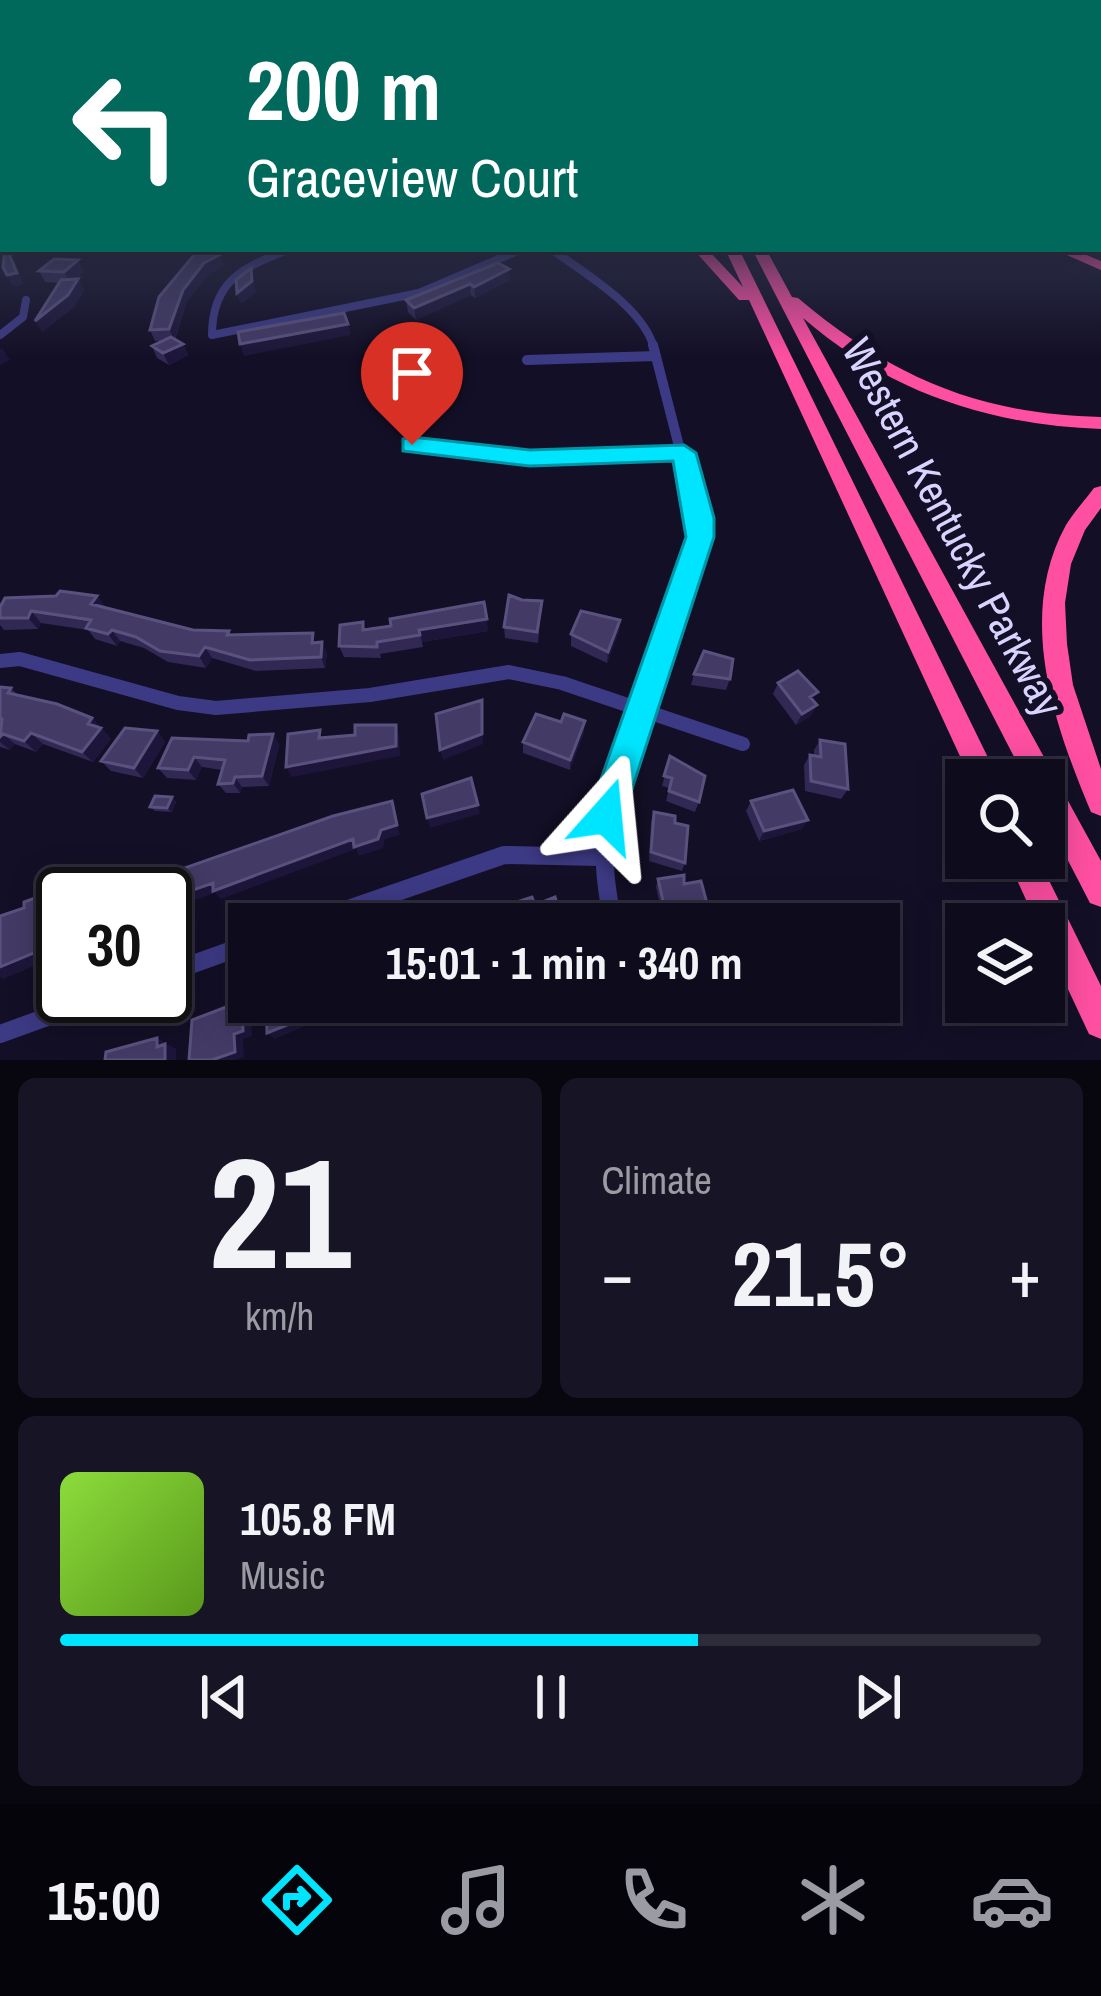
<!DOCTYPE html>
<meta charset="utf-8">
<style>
:root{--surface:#0e0b1c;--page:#171425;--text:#f1f3f6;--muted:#9b9ba3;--line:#2e2b3b;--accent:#00e5ff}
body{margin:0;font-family:"Archivo Narrow",sans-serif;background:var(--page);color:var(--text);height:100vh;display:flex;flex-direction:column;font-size:45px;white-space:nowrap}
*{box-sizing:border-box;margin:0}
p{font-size:39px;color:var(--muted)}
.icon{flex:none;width:66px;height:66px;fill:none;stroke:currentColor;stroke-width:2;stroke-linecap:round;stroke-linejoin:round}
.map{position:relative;height:1060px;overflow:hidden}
.sheet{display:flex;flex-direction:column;gap:18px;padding:18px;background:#08060f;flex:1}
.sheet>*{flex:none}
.hud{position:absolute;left:0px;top:0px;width:1101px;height:252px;box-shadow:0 6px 30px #0003,0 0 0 3px var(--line);background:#00695c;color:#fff;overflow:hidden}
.controls{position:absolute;left:945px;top:759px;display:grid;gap:24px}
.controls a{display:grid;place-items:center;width:120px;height:120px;border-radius:0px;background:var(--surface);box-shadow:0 6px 30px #0003,0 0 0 3px var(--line);font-size:60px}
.speed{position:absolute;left:36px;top:867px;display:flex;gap:24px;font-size:60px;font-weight:700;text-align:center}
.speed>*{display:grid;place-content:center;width:156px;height:156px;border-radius:50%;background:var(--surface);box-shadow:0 6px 30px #0003,0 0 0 3px var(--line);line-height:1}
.speed .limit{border:6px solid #111;border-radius:18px;background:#fff;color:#111}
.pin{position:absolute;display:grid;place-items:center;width:102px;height:102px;color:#fff;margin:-123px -51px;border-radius:50% 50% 50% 0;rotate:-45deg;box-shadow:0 0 12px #0007}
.pin .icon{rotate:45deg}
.me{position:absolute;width:132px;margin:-66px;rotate:18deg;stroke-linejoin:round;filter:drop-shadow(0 0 9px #0008)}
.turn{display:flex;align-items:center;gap:42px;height:252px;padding:0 48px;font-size:54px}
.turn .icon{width:156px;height:156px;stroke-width:2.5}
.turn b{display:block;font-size:84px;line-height:102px}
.big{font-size:90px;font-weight:800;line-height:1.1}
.sheet .card{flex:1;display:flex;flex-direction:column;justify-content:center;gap:18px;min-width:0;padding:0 42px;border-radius:18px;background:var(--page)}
.sheet .dial{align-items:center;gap:0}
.dial b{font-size:156px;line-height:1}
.song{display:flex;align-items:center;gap:36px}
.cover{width:144px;height:144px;border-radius:18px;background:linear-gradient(135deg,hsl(90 70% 55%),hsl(90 70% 35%))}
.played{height:12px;border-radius:6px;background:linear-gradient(90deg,var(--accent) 65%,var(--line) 65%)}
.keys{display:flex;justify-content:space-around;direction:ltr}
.heat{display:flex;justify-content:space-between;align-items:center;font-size:66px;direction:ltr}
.sheet .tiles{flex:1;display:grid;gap:18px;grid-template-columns:1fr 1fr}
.card:last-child{grid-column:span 2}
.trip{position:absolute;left:228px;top:903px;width:672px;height:120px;border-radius:0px;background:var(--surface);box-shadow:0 6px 30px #0003,0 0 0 3px var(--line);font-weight:800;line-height:120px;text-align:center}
.tab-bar{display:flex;height:192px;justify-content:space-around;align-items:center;background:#06040b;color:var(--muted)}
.tab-bar .icon{width:84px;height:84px}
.tab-bar .selected{color:var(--accent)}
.tab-bar b{font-size:54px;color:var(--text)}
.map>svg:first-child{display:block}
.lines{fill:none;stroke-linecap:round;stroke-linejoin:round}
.minor-far3{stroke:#3d3a85;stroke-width:8}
.minor-far2{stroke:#3d3a85;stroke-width:10}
.minor-far1{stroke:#3d3a85;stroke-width:14}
.minor{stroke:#3d3a85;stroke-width:18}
.primary{fill:#c25bff;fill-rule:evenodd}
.motorway{fill:#ff4fa3;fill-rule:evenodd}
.wall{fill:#312854}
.shaded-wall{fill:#1d163a}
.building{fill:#433a66;stroke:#5a527e;stroke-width:3}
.route{fill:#00e5ff;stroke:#0095a6;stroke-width:3}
.labels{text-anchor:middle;stroke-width:12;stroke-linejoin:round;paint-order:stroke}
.street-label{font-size:42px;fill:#d9d4ff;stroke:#130f26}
</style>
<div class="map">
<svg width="1101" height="1060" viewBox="0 0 1101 1060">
<rect width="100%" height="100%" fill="#130f26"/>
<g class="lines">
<!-- minor-far3 -->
<path class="minor-far3" d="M 290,249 C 244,267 212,280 212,335 L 419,293 L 522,249
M 551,249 C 584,273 643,307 654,348
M 0,335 L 23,317 L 26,300"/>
<!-- minor-far2 -->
<path class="minor-far2" d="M 653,345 L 700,528
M 527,360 L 656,356
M 412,445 L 530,458 L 684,453"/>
<!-- minor-far1 -->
<path class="minor-far1" d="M 0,661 L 20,659 L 178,703 L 216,708 L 370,695 L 509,672 L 562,683 L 743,744
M 625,760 L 700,525"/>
<!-- minor -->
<path class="minor" d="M 305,924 L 504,855 L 600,857
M 613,924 C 599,850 602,829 626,757
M 165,974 L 249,944
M 0,1034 L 105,996"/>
<!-- primary -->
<path class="primary" d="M 1098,218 L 1101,218 L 1101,224 L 1098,224 Z"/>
<!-- motorway -->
<path class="motorway" d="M 1098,223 L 1101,224 L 1101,235 L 1098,234 Z
M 693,249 L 707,249 L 743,287 L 725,249 L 739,249 L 999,780 L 971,780 L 749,300 L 739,300 Z
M 752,249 L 766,249 L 792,297 L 798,298 C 892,377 977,414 1101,417 L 1101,429 C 989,425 889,392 803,318 L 1101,861 L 1101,907 L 1090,903 L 1044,814 L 1044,780 L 1026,780 Z
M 1053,249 L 1072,249 L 1101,261 L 1101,270 Z
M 1101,486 L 1101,508 L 1085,530 L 1071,564 L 1065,603 L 1067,644 L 1073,685 L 1101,769 L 1101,816 L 1091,812 C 1054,724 1016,616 1066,525 C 1074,512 1085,500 1094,488 Z
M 1007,858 L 1038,858 L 1101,986 L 1101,1039 L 1089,1034 L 1044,938 L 1044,924 L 1037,924 Z"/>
</g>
<!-- wall -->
<path class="wall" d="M 498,263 L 510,280 L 475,298 L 471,295 L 416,320 L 408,312 L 406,300 Z
M 225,265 L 208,275 L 187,301 L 175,339 L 183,344 L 188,355 L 169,365 L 157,358 L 152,346 L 163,341 L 155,341 L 150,330 L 159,297 Z
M 39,271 L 84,272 L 75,279 L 78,279 L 84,290 L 74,307 L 42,332 L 59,283 L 45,282 Z
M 97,596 L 106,608 L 193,630 L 229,631 L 231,635 L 317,642 L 327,653 L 325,668 L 256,671 L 212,658 L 206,668 L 168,662 L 144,648 L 120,641 L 117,646 L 95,639 L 88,630 L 41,623 L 38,629 L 4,630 L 0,625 L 0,607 Z
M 522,600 L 542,601 L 538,643 L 505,638 L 504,627 Z
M 620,620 L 619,631 L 607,663 L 571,646 L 571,634 Z
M 366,630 L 488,631 L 422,642 L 423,647 L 380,654 L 381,658 L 344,657 L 339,646 Z
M 694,674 L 730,679 L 726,690 L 691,685 Z
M 778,683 L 814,701 L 811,716 L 796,725 L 773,694 Z
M 0,687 L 11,688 L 18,695 L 92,718 L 111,739 L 93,762 L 43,744 L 36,752 L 15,744 L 10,750 L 0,747 Z
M 157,731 L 165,742 L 143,778 L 111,771 L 101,761 Z
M 584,732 L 570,770 L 523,753 L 523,742 Z
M 273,734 L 279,745 L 269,786 L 242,787 L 240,793 L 226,793 L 218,784 L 222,770 L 202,767 L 196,780 L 167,778 L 158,768 Z
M 820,740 L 848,789 L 841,799 L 805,791 L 804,765 L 810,755 L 814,756 L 814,750 Z
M 670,756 L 699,802 L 695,812 L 666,801 L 669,788 L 662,786 Z
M 172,797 L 176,802 L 172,812 L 155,811 L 150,807 Z
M 751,801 L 802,829 L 759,841 L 746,811 Z
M 654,812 L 675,823 L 685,863 L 682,871 L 649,861 L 651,822 Z
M 658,879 L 684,884 L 709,911 L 705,919 L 664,924 L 656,887 Z"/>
<!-- shaded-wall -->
<path class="shaded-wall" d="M 7,249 L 12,257 L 24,284 L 13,287 L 7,275 Z
M 221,254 L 225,265 L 208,275 L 187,301 L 174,340 L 169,329 L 183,290 L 204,263 Z
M 78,260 L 84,272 L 70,284 L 64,272 Z
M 251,268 L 256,292 L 241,304 L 237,293 Z
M 509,269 L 510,280 L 475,298 L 474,287 Z
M 78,279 L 84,290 L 74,307 L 42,332 L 35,321 Z
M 470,284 L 471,295 L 416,320 L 414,308 Z
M 348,324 L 351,335 L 244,356 L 240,344 Z
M 183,344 L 188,355 L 169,365 L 163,353 Z
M 2,348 L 10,360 L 0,365 L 0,349 Z
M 97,596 L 106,608 L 91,604 Z
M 31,611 L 41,623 L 38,629 L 28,618 Z
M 487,619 L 488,631 L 422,642 L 419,630 Z
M 620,620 L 619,631 L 607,663 L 608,652 Z
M 112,630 L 120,641 L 117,646 L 108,634 Z
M 322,642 L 327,653 L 325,668 L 321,657 Z
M 205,647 L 212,658 L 206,668 L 199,656 Z
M 482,700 L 483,744 L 443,760 L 440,750 Z
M 817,705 L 811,716 L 796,725 L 802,714 Z
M 92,718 L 111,739 L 93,762 L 82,752 L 88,724 Z
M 585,721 L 584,732 L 570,770 L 570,760 Z
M 396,725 L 399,736 L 400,756 L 292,777 L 286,767 Z
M 157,731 L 165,742 L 143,778 L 134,768 Z
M 31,733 L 43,744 L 36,752 L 24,741 Z
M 3,734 L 15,744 L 10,750 L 0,742 L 0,737 Z
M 273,734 L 279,745 L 269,786 L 262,776 Z
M 194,757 L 202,767 L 196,780 L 188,770 Z
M 235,777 L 242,787 L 240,793 L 233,783 Z
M 172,797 L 176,802 L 172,812 L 167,808 Z
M 392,801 L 400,835 L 385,839 L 383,848 L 359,856 L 356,849 L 221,899 L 215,893 L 187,903 L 188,913 L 165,921 L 165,909 L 178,895 Z
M 478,805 L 480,814 L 430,828 L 427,818 Z
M 808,820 L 802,829 L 759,841 L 764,831 Z
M 46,894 L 59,902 L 55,957 L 3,979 L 0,977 L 0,967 Z
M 242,1001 L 251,1007 L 252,1036 L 243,1039 L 244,1057 L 235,1060 L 212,1060 L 234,1034 Z
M 332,1002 L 352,1002 L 337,1007 L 338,1012 L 275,1039 L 267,1033 Z
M 157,1038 L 176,1049 L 176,1060 L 165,1060 L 157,1047 Z"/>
<!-- building -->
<path class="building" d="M 5,249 L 7,249 L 17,273 L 7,275 L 3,267 Z
M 195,254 L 221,254 L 204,263 L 183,290 L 169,329 L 150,330 L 159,297 Z
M 54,259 L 78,260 L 64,272 L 39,271 Z
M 498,263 L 509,269 L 474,287 L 470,284 L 414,308 L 406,300 Z
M 251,268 L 252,281 L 237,293 L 236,280 Z
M 78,279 L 68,295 L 35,321 L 61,280 Z
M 344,313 L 348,324 L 240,344 L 238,332 Z
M 171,337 L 183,344 L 163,353 L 152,346 Z
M 60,591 L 97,596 L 91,604 L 193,630 L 229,631 L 227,635 L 313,633 L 312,643 L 322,642 L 321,657 L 250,660 L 205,647 L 199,656 L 160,651 L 136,637 L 112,630 L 108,634 L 86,628 L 91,620 L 31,611 L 28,618 L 0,618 L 0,607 L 5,598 L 56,596 Z
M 509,595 L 522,600 L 542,601 L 537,632 L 504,627 Z
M 484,602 L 487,619 L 419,630 L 420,635 L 377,642 L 377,647 L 339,646 L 340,625 L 363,622 L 363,630 L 391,626 L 390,619 Z
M 581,611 L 620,620 L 608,652 L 571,634 Z
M 704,651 L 733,659 L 730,679 L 694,674 Z
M 798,671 L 818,692 L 810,697 L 817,705 L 802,714 L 778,683 Z
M 0,687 L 11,688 L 8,693 L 57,704 L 92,718 L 88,724 L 101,728 L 82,752 L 31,733 L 24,741 L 3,734 L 0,737 L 2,719 L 0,719 Z
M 482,700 L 482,734 L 440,750 L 436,714 Z
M 536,714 L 561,722 L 564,714 L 585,721 L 570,760 L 523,742 Z
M 355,725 L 396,725 L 396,746 L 286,767 L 288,734 L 320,730 L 319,738 L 355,735 Z
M 125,728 L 157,731 L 134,768 L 101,761 Z
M 273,734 L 262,776 L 235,777 L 233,783 L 218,784 L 225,760 L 194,757 L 188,770 L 158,768 L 172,738 L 248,741 L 249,735 Z
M 820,740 L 845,744 L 848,789 L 811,781 L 810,755 L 821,757 Z
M 670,756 L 705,776 L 699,802 L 669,791 L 672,778 L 664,776 Z
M 471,778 L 478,805 L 427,818 L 422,794 Z
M 793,790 L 808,820 L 764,831 L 751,801 Z
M 155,796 L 172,797 L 167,808 L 150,807 Z
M 392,801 L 397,825 L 381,830 L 378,839 L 354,847 L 353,839 L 213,891 L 213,883 L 178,895 L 178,905 L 165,909 L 165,894 L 79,894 L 125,879 L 125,889 L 333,816 Z
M 654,812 L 675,816 L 675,823 L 688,826 L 685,863 L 651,852 Z
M 684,875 L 684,884 L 701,881 L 709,911 L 667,918 L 658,879 Z
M 46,894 L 41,950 L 0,967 L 0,916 L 24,908 L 24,902 Z
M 532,897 L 535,905 L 555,897 L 563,924 L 501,924 L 498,908 Z
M 242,1001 L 243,1031 L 234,1034 L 235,1052 L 212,1060 L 189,1060 L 192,1020 Z
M 266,1002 L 332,1002 L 332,1007 L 267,1033 Z
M 157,1038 L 157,1047 L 165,1044 L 165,1060 L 105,1060 L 106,1052 Z"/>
<!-- sky -->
<linearGradient id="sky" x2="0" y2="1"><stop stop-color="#0a0815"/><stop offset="0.59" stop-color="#333752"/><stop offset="1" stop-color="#333752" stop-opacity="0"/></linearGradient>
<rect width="1101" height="357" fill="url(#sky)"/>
<!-- route -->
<path class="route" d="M 412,437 L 530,450 L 684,445 L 696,453 L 714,518 L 714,537 L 619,829 L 606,835 L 593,829 L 588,816 L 686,537 L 673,461 L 530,466 L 403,451 L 403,439 Z"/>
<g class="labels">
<!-- street labels -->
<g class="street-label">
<text transform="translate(953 527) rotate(62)" y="15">Western Kentucky Parkway</text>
</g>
</g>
</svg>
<div class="controls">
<a><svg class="icon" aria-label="search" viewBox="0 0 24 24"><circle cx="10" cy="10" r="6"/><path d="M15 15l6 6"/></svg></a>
<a><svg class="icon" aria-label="layers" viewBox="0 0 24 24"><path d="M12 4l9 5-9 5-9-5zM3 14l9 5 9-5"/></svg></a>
</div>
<div class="speed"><div class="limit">30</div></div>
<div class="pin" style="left:412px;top:445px;background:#d93025"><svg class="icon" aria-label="arrive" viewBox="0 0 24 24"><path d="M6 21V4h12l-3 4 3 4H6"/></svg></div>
<svg class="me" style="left:606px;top:816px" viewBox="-20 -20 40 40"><path d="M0-17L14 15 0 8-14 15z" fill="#00e5ff" stroke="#fff" stroke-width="4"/></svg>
<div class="trip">15:01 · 1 min · 340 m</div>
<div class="hud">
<div class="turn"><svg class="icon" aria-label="left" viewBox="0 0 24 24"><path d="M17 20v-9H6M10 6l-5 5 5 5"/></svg><div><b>200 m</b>Graceview Court</div></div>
</div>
</div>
<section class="sheet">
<div class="tiles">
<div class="card dial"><b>21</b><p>km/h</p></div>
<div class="card"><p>Climate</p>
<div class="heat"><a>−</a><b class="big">21.5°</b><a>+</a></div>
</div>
<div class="card">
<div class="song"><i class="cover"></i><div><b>105.8 FM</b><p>Music</p></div></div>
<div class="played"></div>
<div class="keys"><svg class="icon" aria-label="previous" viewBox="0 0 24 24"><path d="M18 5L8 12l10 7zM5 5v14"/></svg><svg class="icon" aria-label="pause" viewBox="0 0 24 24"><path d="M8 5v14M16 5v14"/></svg><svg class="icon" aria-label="next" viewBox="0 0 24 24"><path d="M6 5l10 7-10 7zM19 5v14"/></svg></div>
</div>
</div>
</section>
<nav class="tab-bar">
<b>15:00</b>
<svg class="icon selected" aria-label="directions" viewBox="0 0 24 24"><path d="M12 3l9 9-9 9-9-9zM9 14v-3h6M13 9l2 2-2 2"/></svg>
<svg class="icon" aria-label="music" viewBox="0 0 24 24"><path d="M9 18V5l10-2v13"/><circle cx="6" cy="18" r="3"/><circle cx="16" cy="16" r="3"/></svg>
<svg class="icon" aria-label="phone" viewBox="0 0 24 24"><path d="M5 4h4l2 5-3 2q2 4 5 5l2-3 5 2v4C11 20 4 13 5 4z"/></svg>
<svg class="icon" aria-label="climate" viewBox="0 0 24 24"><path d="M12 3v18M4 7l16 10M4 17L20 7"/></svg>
<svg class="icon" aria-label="car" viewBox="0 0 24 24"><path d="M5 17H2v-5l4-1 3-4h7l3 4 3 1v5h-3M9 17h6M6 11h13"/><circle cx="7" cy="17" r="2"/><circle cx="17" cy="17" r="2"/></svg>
</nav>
